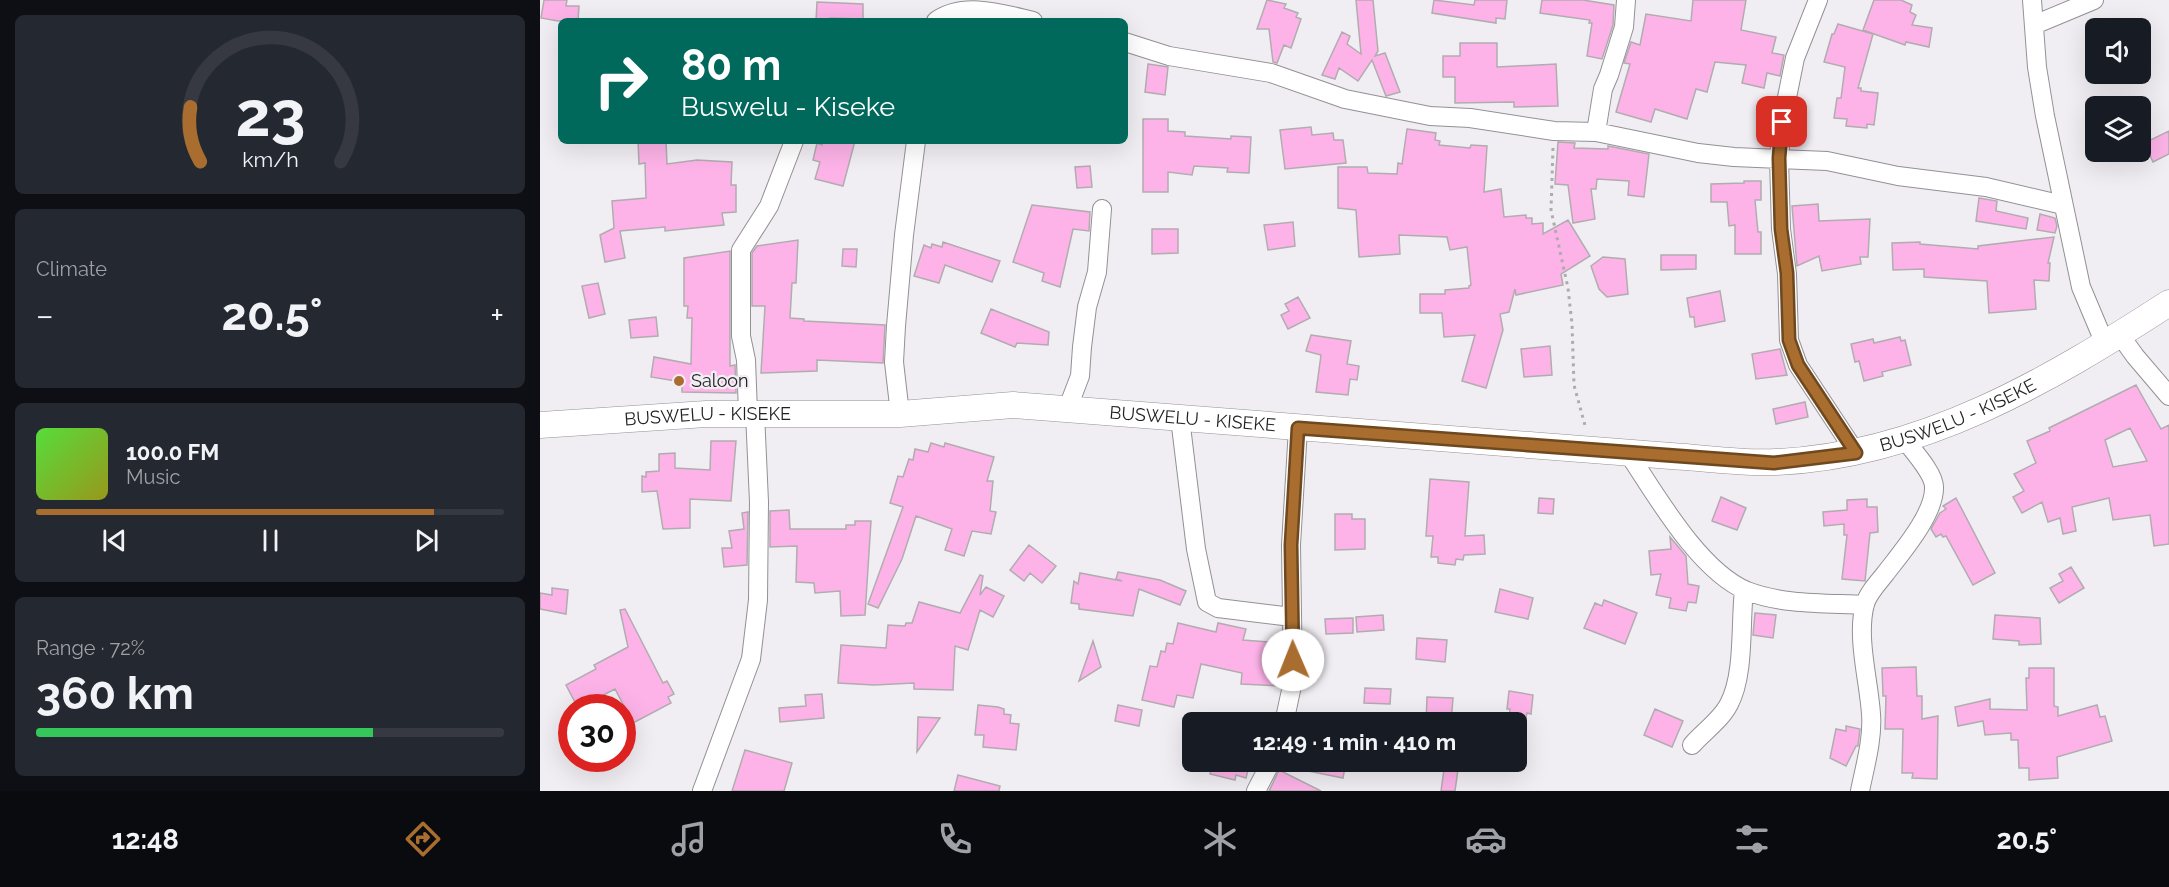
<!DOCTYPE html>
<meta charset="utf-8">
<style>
:root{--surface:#171b24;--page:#242831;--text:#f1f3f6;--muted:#9ea1a6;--line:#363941;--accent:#a96e2f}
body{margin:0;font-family:Raleway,sans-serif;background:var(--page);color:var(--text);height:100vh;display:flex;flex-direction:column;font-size:22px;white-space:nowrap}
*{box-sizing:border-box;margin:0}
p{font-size:20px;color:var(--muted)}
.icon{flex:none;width:33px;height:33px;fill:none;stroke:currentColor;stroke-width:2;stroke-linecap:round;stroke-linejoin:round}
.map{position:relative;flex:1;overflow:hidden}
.drawer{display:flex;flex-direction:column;gap:15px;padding:15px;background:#0d0f14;width:540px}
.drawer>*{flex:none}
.top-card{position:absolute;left:18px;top:18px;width:570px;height:126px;border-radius:9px;box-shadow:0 6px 24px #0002;background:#00695c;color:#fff;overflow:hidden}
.controls{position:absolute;left:1545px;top:18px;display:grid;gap:12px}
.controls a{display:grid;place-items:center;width:66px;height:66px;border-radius:9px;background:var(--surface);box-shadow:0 6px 24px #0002;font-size:30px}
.speed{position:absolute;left:18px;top:694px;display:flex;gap:12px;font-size:30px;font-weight:700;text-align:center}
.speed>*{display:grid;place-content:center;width:78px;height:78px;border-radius:50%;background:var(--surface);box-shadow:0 6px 24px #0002;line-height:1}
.speed .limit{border:9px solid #d22;background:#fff;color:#111}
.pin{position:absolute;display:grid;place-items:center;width:51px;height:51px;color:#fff;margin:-26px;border-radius:12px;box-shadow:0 3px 9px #0006}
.me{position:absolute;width:66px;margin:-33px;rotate:359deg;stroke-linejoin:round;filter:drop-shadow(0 0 4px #0008)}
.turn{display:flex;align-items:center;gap:21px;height:126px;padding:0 24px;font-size:27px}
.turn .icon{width:78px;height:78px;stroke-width:2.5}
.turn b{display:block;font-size:42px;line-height:51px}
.big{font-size:45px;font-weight:700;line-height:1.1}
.drawer .tile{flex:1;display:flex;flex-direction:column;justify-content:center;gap:9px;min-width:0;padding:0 21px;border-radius:9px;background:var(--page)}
.drawer .dial{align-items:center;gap:0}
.dial svg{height:156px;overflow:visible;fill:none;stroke:var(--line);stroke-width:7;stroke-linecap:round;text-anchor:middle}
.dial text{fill:var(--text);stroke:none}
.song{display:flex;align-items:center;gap:18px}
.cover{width:72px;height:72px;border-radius:9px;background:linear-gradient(135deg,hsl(110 70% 55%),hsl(60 70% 35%))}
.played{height:6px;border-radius:3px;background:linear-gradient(90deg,var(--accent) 85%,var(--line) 85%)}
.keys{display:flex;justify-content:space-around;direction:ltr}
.heat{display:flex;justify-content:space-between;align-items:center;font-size:33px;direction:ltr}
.charge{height:9px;border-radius:4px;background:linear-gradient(90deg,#34c759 72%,var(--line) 0)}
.trip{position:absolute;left:642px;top:712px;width:345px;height:60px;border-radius:9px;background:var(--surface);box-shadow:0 6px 24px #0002;font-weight:700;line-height:60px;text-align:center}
.tabs{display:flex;height:96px;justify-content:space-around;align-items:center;background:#090b0e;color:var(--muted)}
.tabs .icon{width:42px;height:42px}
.tabs .selected{color:var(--accent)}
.tabs b{font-size:27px;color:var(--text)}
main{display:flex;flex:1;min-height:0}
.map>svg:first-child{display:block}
.building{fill:#fdb3e8;stroke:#b1acb0;stroke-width:1.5;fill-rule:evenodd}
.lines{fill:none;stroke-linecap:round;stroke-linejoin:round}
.minor-casing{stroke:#949095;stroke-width:20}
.secondary-casing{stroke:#949095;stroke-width:27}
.path{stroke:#aeabaf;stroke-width:3;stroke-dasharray:3 4.5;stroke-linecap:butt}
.minor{stroke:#fff;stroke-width:18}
.secondary{stroke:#fff;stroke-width:26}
.route-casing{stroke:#6e481f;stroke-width:15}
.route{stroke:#a96e2f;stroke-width:10}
.poi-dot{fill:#a96e2f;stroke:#f1eef3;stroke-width:2}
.labels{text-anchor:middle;stroke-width:4.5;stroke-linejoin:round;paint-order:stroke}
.poi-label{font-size:18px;fill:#201f21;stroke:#f1eef3;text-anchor:start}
.street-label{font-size:18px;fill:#201f21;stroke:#f1eef3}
</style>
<main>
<section class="drawer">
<div class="tile dial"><svg viewBox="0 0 100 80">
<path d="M14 69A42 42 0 1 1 86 69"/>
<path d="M14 69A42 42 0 0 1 9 41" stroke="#a96e2f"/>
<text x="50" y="56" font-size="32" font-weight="700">23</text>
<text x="50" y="72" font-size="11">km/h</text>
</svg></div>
<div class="tile"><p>Climate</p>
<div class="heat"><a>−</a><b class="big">20.5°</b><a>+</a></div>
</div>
<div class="tile">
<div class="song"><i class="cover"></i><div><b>100.0 FM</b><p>Music</p></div></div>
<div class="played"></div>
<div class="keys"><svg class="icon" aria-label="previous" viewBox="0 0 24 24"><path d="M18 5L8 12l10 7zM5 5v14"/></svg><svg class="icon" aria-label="pause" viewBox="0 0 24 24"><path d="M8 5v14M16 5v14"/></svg><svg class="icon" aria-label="next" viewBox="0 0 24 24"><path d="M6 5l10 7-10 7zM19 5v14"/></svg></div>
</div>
<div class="tile"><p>Range · 72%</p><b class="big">360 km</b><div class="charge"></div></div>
</section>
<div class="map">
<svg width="1629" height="791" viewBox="0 0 1629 791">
<rect width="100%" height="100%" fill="#f1eef3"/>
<!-- building -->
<path class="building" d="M 4,0 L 27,0 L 26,6 L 39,6 L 38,21 L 18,21 L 1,18 Z
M 727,0 L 746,4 L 744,8 L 758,13 L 756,17 L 761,19 L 751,48 L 744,45 L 737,63 L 733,62 L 729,29 L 717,29 Z
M 816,0 L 833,0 L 838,51 L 835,56 L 845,53 L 860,92 L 846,96 L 832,60 L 818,81 L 799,68 L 795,79 L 782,75 L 802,32 L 810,36 L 807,44 L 821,54 Z
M 894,0 L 934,5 L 935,0 L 967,0 L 965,19 L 956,18 L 956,23 L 892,13 Z
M 1002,0 L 1043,0 L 1074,5 L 1073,25 L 1062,59 L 1047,56 L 1052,23 L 1049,23 L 1050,20 L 1000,13 Z
M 1153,0 L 1206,0 L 1201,30 L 1236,37 L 1232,53 L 1244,55 L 1240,76 L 1227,73 L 1224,88 L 1202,83 L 1206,65 L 1175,62 L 1167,92 L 1156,89 L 1147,119 L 1115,109 L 1111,122 L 1076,112 L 1090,64 L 1084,63 L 1091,42 L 1100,45 L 1106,14 L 1151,21 Z
M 1334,0 L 1361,0 L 1372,5 L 1370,12 L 1376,15 L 1372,25 L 1392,28 L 1389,47 L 1366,42 L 1365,45 L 1323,30 Z
M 277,2 L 323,4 L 323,19 L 290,18 L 290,21 L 276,21 Z
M 1298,24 L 1333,34 L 1318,88 L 1321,88 L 1321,91 L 1338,93 L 1334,125 L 1327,124 L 1327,128 L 1306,126 L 1307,119 L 1294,118 L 1297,98 L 1301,98 L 1305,67 L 1284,62 L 1292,34 L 1294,34 Z
M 920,43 L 957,43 L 957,67 L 1016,64 L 1018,106 L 974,107 L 974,102 L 915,103 L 915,77 L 903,77 L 903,56 L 920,56 Z
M 608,64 L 628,67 L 625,95 L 605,92 Z
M 603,119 L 628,119 L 628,131 L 645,132 L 645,136 L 691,139 L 691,136 L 711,137 L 709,173 L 687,172 L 688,168 L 654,166 L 652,175 L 628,172 L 628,192 L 603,192 Z
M 771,127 L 772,135 L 793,133 L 794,140 L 803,140 L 806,163 L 745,169 L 740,130 Z
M 867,129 L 896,133 L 895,140 L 900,141 L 899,145 L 930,148 L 931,145 L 947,146 L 944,192 L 961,189 L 964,217 L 986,215 L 986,218 L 992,218 L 992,224 L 1003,223 L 1003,234 L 1028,220 L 1050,256 L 1021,274 L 1023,285 L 976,295 L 975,289 L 969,312 L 960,314 L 963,330 L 946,388 L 922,381 L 935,335 L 904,337 L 902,313 L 880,313 L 880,294 L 905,294 L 905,290 L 929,288 L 929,286 L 931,285 L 927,247 L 910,250 L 907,237 L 859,235 L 860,254 L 819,257 L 816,210 L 798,208 L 798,167 L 827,167 L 828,173 L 857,174 L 858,163 L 862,164 Z
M 1629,131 L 1629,154 L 1613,162 L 1604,143 Z
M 98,141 L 126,141 L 127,164 L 157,160 L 192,162 L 191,185 L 196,185 L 196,212 L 182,213 L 184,225 L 125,231 L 125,227 L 80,231 L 85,258 L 65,262 L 60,235 L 74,228 L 72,201 L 106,198 L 105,163 L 99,164 Z
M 283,141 L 315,141 L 303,186 L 275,179 L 280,162 L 273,160 L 277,143 L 282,145 Z
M 1018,142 L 1035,143 L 1034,148 L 1068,149 L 1068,146 L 1109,154 L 1104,197 L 1088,195 L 1089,181 L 1057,179 L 1056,189 L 1051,189 L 1055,219 L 1033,223 L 1028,185 L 1015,184 Z
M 550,166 L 552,187 L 537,188 L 535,167 Z
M 1204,181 L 1221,181 L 1221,200 L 1215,200 L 1218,232 L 1221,232 L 1221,254 L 1195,254 L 1195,225 L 1189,226 L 1187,202 L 1171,202 L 1171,184 L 1204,183 Z
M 1439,198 L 1457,201 L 1456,211 L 1488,218 L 1486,229 L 1436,221 Z
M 1278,204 L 1279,221 L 1330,219 L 1328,257 L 1320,257 L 1321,264 L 1282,271 L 1279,256 L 1257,266 L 1252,206 Z
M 492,205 L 550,212 L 549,231 L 533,229 L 520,287 L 502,281 L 504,273 L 473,262 Z
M 1500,214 L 1515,218 L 1517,226 L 1515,233 L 1497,230 Z
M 753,222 L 755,246 L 728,250 L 724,225 Z
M 612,229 L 638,229 L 638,253 L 612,254 Z
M 1514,237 L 1508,263 L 1510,263 L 1509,281 L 1494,280 L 1496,309 L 1449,313 L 1447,281 L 1384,277 L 1384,269 L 1353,270 L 1352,243 L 1380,242 L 1380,244 L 1438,249 L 1438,246 Z
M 258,240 L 256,283 L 252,283 L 250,318 L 264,319 L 264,321 L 345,325 L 343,363 L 277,360 L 277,371 L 221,373 L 225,306 L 212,306 L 212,253 L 217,246 Z
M 403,242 L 460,261 L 452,282 L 405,265 L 399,283 L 374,276 L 384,245 L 391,248 L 392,244 L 402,247 Z
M 303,249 L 317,249 L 316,267 L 302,266 Z
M 190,251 L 190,366 L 195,365 L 196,393 L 142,392 L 142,382 L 111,377 L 114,357 L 151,364 L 152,318 L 147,318 L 148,306 L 144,306 L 144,258 Z
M 1121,255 L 1156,255 L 1156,269 L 1121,270 Z
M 1063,257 L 1085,259 L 1088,294 L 1067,297 L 1059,289 L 1051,266 Z
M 58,283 L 65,314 L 49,318 L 42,286 Z
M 1180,291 L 1185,321 L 1155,327 L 1154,317 L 1150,317 L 1147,298 Z
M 758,297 L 770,318 L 748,329 L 741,315 L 749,311 L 745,304 Z
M 451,309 L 509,332 L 508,345 L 477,343 L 475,347 L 441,333 Z
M 116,317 L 118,336 L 91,338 L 89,320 Z
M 771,335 L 811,341 L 807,364 L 819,366 L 817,380 L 810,379 L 808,395 L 776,392 L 781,355 L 766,351 Z
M 1360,337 L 1361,341 L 1365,340 L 1371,365 L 1342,372 L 1343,376 L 1324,381 L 1319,361 L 1315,362 L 1311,344 L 1333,339 L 1334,343 Z
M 1010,346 L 1012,375 L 984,377 L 981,349 Z
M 1240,349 L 1247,375 L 1216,379 L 1212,354 Z
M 1596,385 L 1621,429 L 1629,425 L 1629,544 L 1614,546 L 1610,515 L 1573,520 L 1569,498 L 1532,507 L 1536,531 L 1523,534 L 1520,518 L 1508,522 L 1502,502 L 1482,513 L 1473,497 L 1484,491 L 1474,474 L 1496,463 L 1487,441 L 1510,431 L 1509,428 ZM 1590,428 L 1607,461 L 1573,467 L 1565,440 Z
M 1265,402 L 1268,417 L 1236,424 L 1233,409 Z
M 171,441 L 196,441 L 191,501 L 150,499 L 150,528 L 123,529 L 117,491 L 102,492 L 102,476 L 106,477 L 106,472 L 119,471 L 119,454 L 135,453 L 135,468 L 170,470 Z
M 391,443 L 404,447 L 405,443 L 454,457 L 447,481 L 453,481 L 450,511 L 456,512 L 451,534 L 432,531 L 424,556 L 405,550 L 412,529 L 376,516 L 362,559 L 338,608 L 328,604 L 363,507 L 350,503 L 358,476 L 363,477 L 369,459 L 373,460 L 375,449 L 388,452 Z
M 890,479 L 929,482 L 925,536 L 944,535 L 945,554 L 924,555 L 923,560 L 916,559 L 915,565 L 898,563 L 898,557 L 891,557 L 893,536 L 886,536 Z
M 1181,497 L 1206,508 L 1197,530 L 1172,521 Z
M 999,498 L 1014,499 L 1013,514 L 998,513 Z
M 1416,498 L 1455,573 L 1433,585 L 1406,536 L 1403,537 L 1401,534 L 1396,537 L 1391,529 L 1400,513 L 1406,509 L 1403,506 Z
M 1327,499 L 1327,507 L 1337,507 L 1338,532 L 1330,533 L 1325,581 L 1302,579 L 1307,535 L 1304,535 L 1304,524 L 1284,526 L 1283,512 L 1307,510 L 1307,500 Z
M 249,510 L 250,529 L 306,529 L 306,525 L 315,525 L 315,521 L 331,521 L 325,615 L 301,616 L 300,591 L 275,593 L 274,583 L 256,582 L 257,546 L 230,547 L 230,511 Z
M 208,512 L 207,565 L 184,567 L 182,548 L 192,548 L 189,531 L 204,529 L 202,513 Z
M 795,514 L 812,514 L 812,519 L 825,519 L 825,549 L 795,550 Z
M 1130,537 L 1146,556 L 1148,584 L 1159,586 L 1156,603 L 1148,602 L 1146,611 L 1129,608 L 1131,598 L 1116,595 L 1121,574 L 1111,575 L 1109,551 L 1131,549 Z
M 489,545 L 516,566 L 502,583 L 490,573 L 484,581 L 470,570 Z
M 1531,567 L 1544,588 L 1519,603 L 1510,588 L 1523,581 L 1519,574 Z
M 578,572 L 620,580 L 646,591 L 640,605 L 599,589 L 593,616 L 539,609 L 539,604 L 531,603 L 534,581 L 538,584 L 540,573 L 582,581 L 576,579 Z
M 440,575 L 443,576 L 440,595 L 446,587 L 464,596 L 453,617 L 440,610 L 428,650 L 415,646 L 413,690 L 374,689 L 374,683 L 334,685 L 298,683 L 301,645 L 346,648 L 348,625 L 365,626 L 366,623 L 372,623 L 379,602 L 420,613 Z
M 12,588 L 28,590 L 26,614 L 0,609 L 0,593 L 12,595 Z
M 960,589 L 993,598 L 988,619 L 955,612 Z
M 1064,600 L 1097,613 L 1085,644 L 1044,628 L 1055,603 L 1062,606 Z
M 85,609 L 123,683 L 127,681 L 134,694 L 128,697 L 131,703 L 93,723 L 75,689 L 38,708 L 26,685 L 56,669 L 54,665 L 88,647 L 80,610 Z
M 1215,613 L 1236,615 L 1233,638 L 1213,635 Z
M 843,615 L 844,630 L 817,632 L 816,617 Z
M 1455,615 L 1500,618 L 1501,644 L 1479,645 L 1479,641 L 1453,639 Z
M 813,618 L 813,633 L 786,634 L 785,619 Z
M 638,623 L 676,632 L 678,623 L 706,629 L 703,640 L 741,643 L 741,686 L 701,684 L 702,673 L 661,664 L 653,698 L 637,695 L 634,707 L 602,700 L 610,666 L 617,667 L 621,651 L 625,652 L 627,643 L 633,644 Z
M 877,638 L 907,640 L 905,662 L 876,659 Z
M 553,641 L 561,667 L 539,681 Z
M 1376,667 L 1377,696 L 1382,696 L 1382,719 L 1398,716 L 1397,779 L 1372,778 L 1373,773 L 1362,773 L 1363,729 L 1345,729 L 1346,696 L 1343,696 L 1342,668 Z
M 1489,668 L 1514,668 L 1514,706 L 1518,707 L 1518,716 L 1557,705 L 1560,717 L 1565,716 L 1572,741 L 1517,757 L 1518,778 L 1489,780 L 1489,768 L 1479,768 L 1478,740 L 1471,740 L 1471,733 L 1445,735 L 1443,721 L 1418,726 L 1415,707 L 1450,699 L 1450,709 L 1487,710 L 1486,678 L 1489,678 Z
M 825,688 L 851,689 L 850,704 L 824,703 Z
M 969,691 L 993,695 L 991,714 L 987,713 L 985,722 L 969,719 L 970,709 L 967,709 Z
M 282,694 L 284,718 L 240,722 L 239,708 L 266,706 L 265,695 Z
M 887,697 L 913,698 L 911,723 L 886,723 Z
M 438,705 L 458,707 L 464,709 L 464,714 L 471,715 L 470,723 L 479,724 L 476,750 L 443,747 L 444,735 L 435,735 Z
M 578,705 L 602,710 L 599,726 L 575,721 Z
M 1115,709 L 1143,721 L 1132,747 L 1104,735 Z
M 378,717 L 400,718 L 377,752 Z
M 1306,726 L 1320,729 L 1318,746 L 1316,746 L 1306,766 L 1290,758 L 1296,729 L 1306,731 Z
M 205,750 L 252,763 L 244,791 L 192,791 Z
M 665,762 L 710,762 L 706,778 L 696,775 L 695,780 L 670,774 L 671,769 L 664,767 Z
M 759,762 L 806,762 L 803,778 L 758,769 Z
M 905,762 L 919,762 L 915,791 L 901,791 Z
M 739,770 L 781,791 L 729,791 Z
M 418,775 L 460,786 L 459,791 L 414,791 Z"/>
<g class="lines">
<defs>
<path id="minor" d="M 1278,0 L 1255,58 L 1242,122 L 1239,158 L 1241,229 L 1247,274 L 1249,340 L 1258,365 L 1316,453
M 1492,0 L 1497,67 L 1505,116 L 1541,287 L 1565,344
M 396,21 C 424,1 463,14 493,21
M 1494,25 L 1554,0
M 585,42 L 629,56 L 731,73 L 805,99 L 890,116 L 930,118 L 1014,131 L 1056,132 L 1158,153 L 1194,157 L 1287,161 L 1358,176 L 1446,187 L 1523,205
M 1056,132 L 1063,89 L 1069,75 L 1084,27 L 1086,0
M 1580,335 L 1595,356 L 1629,396
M 527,410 L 540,376 L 542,347 L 547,307 L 557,272 L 562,209
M 208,413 L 206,360 L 201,336 L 201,250 L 229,206 L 254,141
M 360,414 L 354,362 L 356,326 L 364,235 L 376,141
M 640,418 L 656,549 L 667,602 L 678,608 L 752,617
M 1088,453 C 1116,495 1159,571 1207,591 C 1243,605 1286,603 1325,605
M 744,723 L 753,681 L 751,545 L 758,428
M 1152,745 C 1163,732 1181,720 1189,704 C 1205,674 1200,623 1204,590
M 162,791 L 211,659 L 218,600 L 219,502 L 215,413
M 716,791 L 731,762
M 1320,791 C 1325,766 1333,739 1331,714 C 1329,681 1316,637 1325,604 C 1328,593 1338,583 1345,574 C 1361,553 1395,514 1394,487 C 1394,473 1373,451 1365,440"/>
<g id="secondary">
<path id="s1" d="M 0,425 L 166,414 L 360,414 L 473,405 L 1131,456 C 1166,458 1202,464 1236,462 C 1382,456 1510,380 1629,303"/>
</g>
</defs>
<!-- minor casing -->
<use href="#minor" class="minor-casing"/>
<!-- secondary casing -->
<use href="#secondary" class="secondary-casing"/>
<!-- path -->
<path class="path" d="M 1013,148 L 1011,210 L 1028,288 L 1032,324 L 1034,385 L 1046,429"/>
<!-- minor -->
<use href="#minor" class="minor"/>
<!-- secondary -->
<use href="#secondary" class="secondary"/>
</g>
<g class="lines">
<defs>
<path id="route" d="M 753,660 L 751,545 L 758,428 L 1234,463 L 1316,453 L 1258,365 L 1249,340 L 1247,273 L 1241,229 L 1239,158 L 1242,122"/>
</defs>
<!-- route casing -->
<use href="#route" class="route-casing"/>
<!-- route -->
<use href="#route" class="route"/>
</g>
<!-- markers -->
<circle class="poi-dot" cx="139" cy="381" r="6"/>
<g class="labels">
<!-- poi labels -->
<g class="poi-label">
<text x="151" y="387">Saloon</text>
</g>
<!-- street labels -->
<g class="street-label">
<text dy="6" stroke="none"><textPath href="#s1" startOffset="1428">BUSWELU - KISEKE</textPath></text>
<text dy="6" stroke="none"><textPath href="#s1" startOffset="168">BUSWELU - KISEKE</textPath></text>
<text dy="6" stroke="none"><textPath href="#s1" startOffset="654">BUSWELU - KISEKE</textPath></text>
</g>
</g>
</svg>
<div class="controls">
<a><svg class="icon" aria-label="sound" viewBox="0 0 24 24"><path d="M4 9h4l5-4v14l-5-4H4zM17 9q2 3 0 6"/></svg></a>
<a><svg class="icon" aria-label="layers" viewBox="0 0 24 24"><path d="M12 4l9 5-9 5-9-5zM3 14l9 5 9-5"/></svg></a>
</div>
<div class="speed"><div class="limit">30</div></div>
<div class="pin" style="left:1242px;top:122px;background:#d93025"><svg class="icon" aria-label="arrive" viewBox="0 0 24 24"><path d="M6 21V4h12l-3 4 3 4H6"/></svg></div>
<svg class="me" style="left:753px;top:660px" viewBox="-20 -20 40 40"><circle r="19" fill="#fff"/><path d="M0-13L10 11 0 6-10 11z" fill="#a96e2f"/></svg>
<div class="trip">12:49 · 1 min · 410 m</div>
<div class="top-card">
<div class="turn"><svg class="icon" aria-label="right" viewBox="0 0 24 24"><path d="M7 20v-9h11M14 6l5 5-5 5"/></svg><div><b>80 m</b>Buswelu - Kiseke</div></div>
</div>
</div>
</main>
<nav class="tabs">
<b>12:48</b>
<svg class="icon selected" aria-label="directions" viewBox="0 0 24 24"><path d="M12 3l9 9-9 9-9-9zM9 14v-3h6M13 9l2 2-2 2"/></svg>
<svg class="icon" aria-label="music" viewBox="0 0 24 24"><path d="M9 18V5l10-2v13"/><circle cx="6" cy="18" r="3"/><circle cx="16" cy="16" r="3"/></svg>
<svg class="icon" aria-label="phone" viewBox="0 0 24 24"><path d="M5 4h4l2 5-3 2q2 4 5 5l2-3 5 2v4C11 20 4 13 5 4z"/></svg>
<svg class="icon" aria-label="climate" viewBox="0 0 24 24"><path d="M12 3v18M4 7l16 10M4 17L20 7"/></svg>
<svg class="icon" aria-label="car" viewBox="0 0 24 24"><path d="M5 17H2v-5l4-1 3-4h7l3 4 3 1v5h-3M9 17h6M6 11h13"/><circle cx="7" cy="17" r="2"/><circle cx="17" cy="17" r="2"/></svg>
<svg class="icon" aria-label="filters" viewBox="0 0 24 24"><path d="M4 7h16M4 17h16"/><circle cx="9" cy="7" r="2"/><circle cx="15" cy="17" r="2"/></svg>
<b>20.5°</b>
</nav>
